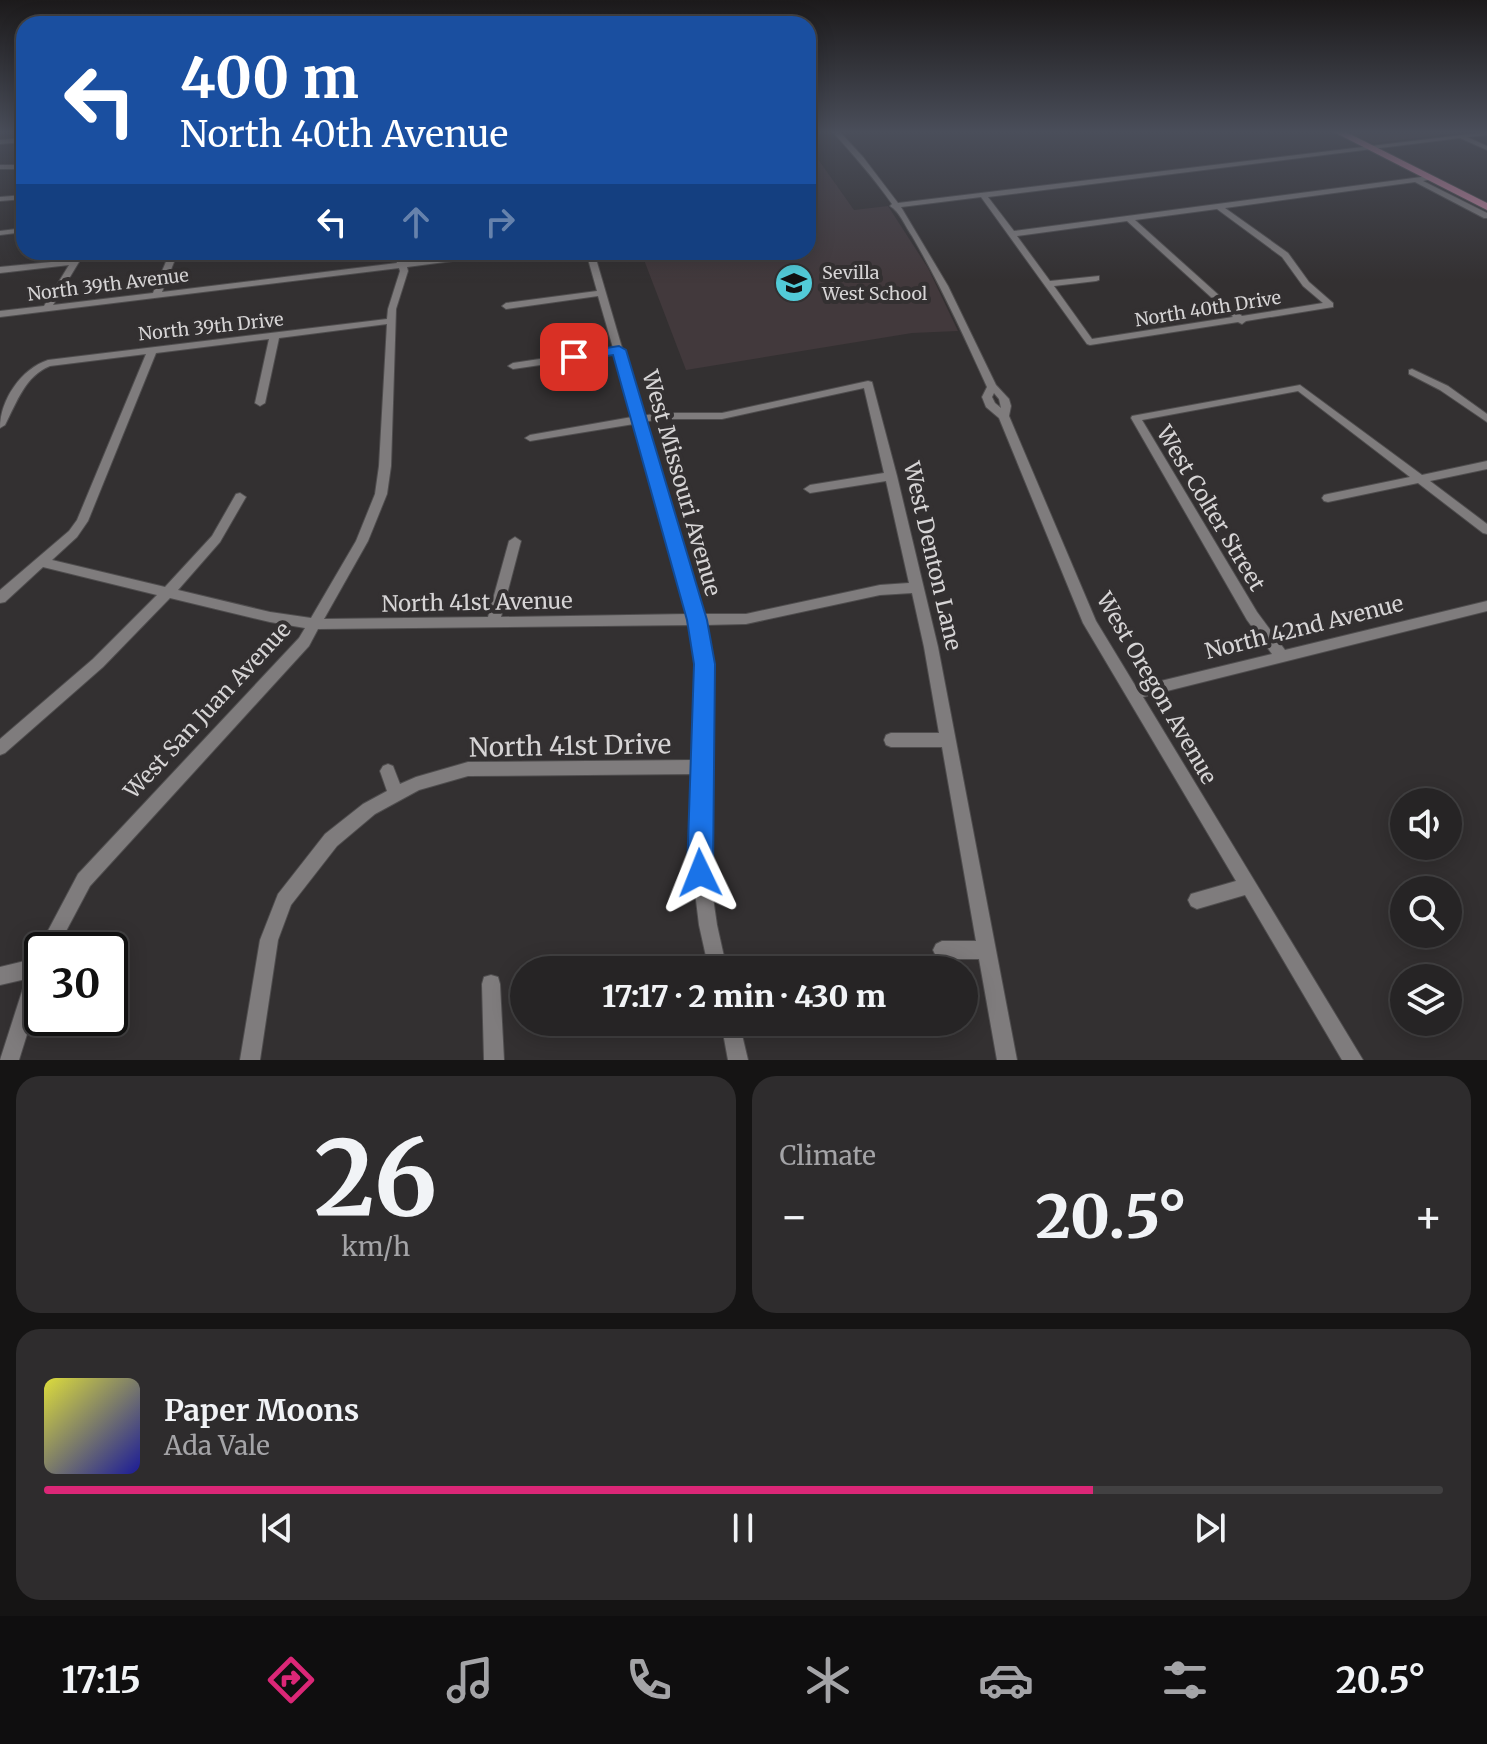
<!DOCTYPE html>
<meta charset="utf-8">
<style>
:root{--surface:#262425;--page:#2e2c2d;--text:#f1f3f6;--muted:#a4a4a7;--line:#424142;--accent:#db2777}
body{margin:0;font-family:Merriweather,serif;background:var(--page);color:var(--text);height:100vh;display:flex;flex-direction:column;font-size:30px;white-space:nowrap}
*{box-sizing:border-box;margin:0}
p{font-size:26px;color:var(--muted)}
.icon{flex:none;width:44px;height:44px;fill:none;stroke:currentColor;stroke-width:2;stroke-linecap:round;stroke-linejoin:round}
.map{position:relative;height:1060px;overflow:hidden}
.drawer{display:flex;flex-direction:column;gap:16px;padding:16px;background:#151414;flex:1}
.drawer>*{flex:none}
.banner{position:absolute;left:16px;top:16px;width:800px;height:244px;border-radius:24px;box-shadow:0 4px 20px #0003,0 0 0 2px var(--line);background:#1a4fa0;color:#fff;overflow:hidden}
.buttons{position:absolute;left:1390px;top:788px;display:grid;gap:16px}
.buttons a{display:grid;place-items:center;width:72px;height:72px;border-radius:50%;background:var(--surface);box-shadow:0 4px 20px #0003,0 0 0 2px var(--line);font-size:40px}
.speed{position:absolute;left:24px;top:932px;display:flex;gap:16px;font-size:40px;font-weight:700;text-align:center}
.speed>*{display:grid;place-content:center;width:104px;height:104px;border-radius:50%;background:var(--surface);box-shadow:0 4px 20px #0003,0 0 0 2px var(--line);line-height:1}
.speed .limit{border:4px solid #111;border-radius:12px;background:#fff;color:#111}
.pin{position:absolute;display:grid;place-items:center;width:68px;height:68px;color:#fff;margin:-34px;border-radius:16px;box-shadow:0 4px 12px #0006}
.me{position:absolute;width:88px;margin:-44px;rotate:358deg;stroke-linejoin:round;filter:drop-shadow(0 0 6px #0008)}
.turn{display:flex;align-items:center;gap:28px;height:168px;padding:0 32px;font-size:36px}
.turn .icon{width:104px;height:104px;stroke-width:2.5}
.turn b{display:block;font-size:56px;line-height:68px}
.lanes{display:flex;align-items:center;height:76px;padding:0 32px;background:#0003;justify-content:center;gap:40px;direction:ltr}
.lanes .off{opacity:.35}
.big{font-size:60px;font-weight:800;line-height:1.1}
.drawer .widget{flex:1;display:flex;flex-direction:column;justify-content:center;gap:12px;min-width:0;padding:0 28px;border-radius:24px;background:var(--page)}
.drawer .dial{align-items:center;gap:0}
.dial b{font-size:104px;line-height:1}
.song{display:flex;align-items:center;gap:24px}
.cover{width:96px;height:96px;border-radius:12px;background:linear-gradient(135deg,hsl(60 70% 55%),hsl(240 70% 35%))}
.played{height:8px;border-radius:4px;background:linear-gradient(90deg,var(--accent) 75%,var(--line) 75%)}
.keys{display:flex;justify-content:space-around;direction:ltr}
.heat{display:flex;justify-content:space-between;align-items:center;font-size:44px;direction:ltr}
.drawer .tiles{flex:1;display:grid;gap:16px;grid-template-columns:1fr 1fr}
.widget:last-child{grid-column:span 2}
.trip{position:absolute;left:510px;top:956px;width:468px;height:80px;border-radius:40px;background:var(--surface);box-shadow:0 4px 20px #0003,0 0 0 2px var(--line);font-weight:800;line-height:80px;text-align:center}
.menu{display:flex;height:128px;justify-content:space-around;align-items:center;background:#0f0e0f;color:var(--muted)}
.menu .icon{width:56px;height:56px}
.menu .current{color:var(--accent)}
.menu b{font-size:36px;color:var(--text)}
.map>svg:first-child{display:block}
.built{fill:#42393c}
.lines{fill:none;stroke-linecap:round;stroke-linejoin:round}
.minor-casing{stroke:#4f4d4e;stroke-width:2}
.major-casing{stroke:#4f4d4e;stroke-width:2}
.minor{fill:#7f7c7d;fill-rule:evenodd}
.major{fill:#ca85a1;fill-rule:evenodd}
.route{fill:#1a73e8;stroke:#114b97;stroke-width:2}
.labels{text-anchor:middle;stroke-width:8;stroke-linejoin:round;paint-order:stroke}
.far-poi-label{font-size:18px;fill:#d6d4d5;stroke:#333031;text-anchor:start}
.far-street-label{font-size:18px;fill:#d6d4d5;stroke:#333031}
.street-label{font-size:22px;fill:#d6d4d5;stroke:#333031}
.near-street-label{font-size:26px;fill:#d6d4d5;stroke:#333031}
</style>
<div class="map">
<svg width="1487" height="1060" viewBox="0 0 1487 1060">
<rect width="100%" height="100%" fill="#333031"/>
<!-- built -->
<path class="built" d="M 1349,133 L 1459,133 L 1373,143 Z
M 808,145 L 854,210 L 888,206 L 928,268 L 958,331 L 912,333 L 686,370 L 641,252 L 808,252 Z"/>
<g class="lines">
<defs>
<path id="minor" d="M 833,132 L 840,132 L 863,157 L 898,203 L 1487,132 L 1487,135 L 1467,137 L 1487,146 L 1487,150 L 1460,138 L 988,197 L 1014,231 L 1429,176 L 1431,177 L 1431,179 L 1423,181 L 1487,213 L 1487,218 L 1484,218 L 1415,182 L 1225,208 L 1288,253 L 1309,282 L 1333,303 L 1333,307 L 1246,321 L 1242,324 L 1238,322 L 1090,345 L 1087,344 L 981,197 L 901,207 L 948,286 L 996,385 L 1009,399 L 1011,406 L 1009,416 L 1096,621 L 1136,687 L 1272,654 L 1247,620 L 1131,418 L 1132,416 L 1300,385 L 1422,475 L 1487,461 L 1487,469 L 1430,481 L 1487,524 L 1487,534 L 1483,533 L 1418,483 L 1328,502 L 1324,501 L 1322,498 L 1324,495 L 1328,494 L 1410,477 L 1298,391 L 1142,420 L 1257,612 L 1285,650 L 1487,601 L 1487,611 L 1143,697 L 1363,1060 L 1342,1060 L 1245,895 L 1197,909 L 1191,906 L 1188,900 L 1191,894 L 1236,881 L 1083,623 L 999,418 L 986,407 L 982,397 L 987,387 C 964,336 940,284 912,236 C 905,226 900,212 890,206 L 892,204 C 874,178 854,156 833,132 ZM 1217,209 L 1282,257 L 1303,286 L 1323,303 L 1242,316 L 1135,220 ZM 1127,221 L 1233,317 L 1092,339 L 1054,286 L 1096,281 L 1099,280 L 1099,276 L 1050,281 L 1017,236 ZM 994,393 L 999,399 L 1001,408 L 995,403 L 992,397 Z
M 24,138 L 24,142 L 0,144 L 0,140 Z
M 0,165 L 24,165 L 24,169 L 0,169 Z
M 24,195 L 24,199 L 0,201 L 0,197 Z
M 24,228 L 24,232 L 0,235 L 0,231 Z
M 77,252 L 85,252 L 53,305 L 153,293 L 170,252 L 178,252 L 162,292 L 397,263 L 393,252 L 401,252 L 405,262 L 486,252 L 510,252 L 506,254 L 407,267 L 408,271 L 396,309 L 391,466 L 387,494 L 368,541 L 324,619 L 488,617 L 509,541 L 515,537 L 521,541 L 501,617 L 688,614 L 634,424 L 530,441 L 525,438 L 530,435 L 632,417 L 615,354 L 513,369 L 508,366 L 513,363 L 613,348 L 598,296 L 506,309 L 502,306 L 506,303 L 597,291 L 586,252 L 594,252 L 642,416 L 659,413 L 722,413 L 868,381 L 872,382 L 897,476 L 938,647 L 1017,1060 L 997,1060 L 979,959 L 942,959 L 936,956 L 933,950 L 936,944 L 942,941 L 976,941 L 942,747 L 891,747 L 886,745 L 884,740 L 886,735 L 891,733 L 939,733 L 924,647 L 912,593 L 880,595 L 746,624 L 704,625 L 711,664 L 706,850 L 717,925 L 727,970 L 709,970 L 699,925 L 690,850 L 693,774 L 468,776 L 419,790 L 375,814 L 337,846 L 291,905 L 278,940 L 260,1060 L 240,1060 L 260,940 L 278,894 L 325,834 L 363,804 L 387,791 L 380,771 L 383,766 L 388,764 L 393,766 L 400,784 L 416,777 L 468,762 L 693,760 L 697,664 L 691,625 L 318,629 L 309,646 L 90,886 L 56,950 L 42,950 L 42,986 L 19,1060 L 0,1060 L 26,979 L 0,985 L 0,967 L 33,959 L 78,874 L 299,638 L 305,628 L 270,622 L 170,598 L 103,667 L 5,753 L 0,755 L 0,739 L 93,659 L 157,595 L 43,567 L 5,602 L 0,603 L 0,590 L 69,531 L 77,520 L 146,354 L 50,366 C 25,376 17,402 5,425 L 0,428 C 0,400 21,369 48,360 L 387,319 L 388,309 L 400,271 L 399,268 L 0,317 L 0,311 L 44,306 L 69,265 L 0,273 L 0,267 L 72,260 ZM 387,324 L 379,466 L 375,494 L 356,541 L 311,618 L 270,612 L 178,590 L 220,542 L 246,497 L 240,493 L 236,494 L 212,536 L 165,587 L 52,560 L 77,537 L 88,521 L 156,353 L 269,339 L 255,403 L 260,406 L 265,403 L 279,338 ZM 864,388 L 884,473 L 810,485 L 804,489 L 810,493 L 886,481 L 909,583 L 880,585 L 746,614 L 701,614 L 644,422 L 659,419 L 722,419 Z
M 1412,369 L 1448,386 L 1487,414 L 1487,422 L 1440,390 L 1409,374 L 1409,370 Z
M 491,975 L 498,977 L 500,984 L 504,1060 L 484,1060 L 482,984 L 484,977 Z
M 721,1022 L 739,1022 L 748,1060 L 728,1060 Z"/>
<path id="major" d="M 1334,132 L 1346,132 L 1487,203 L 1487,210 Z"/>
</defs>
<!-- minor casing -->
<use href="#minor" class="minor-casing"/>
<!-- major casing -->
<use href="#major" class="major-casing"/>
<!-- minor -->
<use href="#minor" class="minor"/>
<!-- major -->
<use href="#major" class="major"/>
</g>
<!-- sky -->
<linearGradient id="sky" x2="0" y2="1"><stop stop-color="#1c1a1b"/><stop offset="0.47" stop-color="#4a4e5a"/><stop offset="1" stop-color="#4a4e5a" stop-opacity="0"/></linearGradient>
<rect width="1487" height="281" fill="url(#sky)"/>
<!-- route -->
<path class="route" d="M 619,346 L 626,350 L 707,620 L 715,664 L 713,873 L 709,882 L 700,886 L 691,882 L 687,873 L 694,664 L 687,620 L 613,355 L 574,361 L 567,357 L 574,353 Z"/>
<!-- icons -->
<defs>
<symbol id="school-disc" viewBox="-11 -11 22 22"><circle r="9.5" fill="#52cbd8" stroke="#333031"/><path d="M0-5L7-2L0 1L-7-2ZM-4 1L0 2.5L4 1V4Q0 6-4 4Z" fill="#111"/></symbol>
</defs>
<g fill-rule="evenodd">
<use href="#school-disc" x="772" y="261" width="44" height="44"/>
</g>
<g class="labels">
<!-- far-poi labels -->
<g class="far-poi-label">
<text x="822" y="279">Sevilla<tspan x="822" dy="21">West School</tspan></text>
</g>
<!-- far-street labels -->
<g class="far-street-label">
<text transform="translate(108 285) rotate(-7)" y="6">North 39th Avenue</text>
<text transform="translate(1208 309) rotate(-9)" y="6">North 40th Drive</text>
<text transform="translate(211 327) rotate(-6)" y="6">North 39th Drive</text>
</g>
<!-- street labels -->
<g class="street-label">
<text transform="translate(682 483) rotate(74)" y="8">West Missouri Avenue</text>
<text transform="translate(1211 508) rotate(59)" y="8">West Colter Street</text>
<text transform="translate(933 556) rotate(77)" y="8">West Denton Lane</text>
<text transform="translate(477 602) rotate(-1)" y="8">North 41st Avenue</text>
<text transform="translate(1304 627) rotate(-14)" y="8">North 42nd Avenue</text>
<text transform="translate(1157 688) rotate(60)" y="8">West Oregon Avenue</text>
<text transform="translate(207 710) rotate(-47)" y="8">West San Juan Avenue</text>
</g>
<!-- near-street labels -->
<g class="near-street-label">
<text transform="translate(570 746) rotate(-1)" y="9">North 41st Drive</text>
</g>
</g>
</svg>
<div class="buttons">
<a><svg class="icon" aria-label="sound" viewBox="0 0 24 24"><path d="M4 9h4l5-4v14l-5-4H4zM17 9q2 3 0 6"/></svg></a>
<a><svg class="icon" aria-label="search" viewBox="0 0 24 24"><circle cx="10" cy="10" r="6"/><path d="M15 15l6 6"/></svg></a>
<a><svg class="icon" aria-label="layers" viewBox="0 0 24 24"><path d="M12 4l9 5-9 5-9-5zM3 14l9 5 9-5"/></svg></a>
</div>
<div class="speed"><div class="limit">30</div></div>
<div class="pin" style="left:574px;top:357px;background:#d93025"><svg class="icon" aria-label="arrive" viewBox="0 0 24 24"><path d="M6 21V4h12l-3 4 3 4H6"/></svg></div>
<svg class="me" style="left:700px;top:873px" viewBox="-20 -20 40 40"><path d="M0-17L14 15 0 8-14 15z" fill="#1a73e8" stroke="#fff" stroke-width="4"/></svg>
<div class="trip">17:17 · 2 min · 430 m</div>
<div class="banner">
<div class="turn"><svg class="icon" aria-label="left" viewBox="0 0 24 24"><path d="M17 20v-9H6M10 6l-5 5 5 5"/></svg><div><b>400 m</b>North 40th Avenue</div></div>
<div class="lanes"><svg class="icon" aria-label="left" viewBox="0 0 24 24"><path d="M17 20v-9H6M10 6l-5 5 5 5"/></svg><svg class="icon off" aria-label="ahead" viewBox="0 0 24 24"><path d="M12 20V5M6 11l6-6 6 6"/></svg><svg class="icon off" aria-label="right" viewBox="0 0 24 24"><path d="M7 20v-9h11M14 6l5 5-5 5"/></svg></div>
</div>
</div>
<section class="drawer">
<div class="tiles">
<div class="widget dial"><b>26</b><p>km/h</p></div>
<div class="widget"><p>Climate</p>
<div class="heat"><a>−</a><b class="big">20.5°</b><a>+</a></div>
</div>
<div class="widget">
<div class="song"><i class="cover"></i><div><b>Paper Moons</b><p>Ada Vale</p></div></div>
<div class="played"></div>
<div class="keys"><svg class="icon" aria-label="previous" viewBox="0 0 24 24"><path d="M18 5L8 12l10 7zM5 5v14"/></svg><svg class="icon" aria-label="pause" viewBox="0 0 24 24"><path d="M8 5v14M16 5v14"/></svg><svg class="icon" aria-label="next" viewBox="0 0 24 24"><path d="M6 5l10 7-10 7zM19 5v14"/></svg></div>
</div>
</div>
</section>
<nav class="menu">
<b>17:15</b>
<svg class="icon current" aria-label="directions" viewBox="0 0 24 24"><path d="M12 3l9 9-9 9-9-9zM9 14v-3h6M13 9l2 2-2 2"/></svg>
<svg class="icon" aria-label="music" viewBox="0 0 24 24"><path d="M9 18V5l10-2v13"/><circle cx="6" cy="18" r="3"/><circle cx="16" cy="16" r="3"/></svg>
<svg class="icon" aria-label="phone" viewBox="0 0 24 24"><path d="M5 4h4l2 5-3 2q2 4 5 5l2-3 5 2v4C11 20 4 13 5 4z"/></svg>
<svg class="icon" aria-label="climate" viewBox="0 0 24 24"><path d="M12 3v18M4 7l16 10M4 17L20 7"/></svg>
<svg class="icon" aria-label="car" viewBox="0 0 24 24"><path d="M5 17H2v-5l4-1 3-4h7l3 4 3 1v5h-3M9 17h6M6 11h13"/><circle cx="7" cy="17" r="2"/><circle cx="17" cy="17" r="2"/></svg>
<svg class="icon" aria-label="filters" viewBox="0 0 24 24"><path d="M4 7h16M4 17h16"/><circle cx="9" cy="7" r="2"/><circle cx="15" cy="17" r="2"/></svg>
<b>20.5°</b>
</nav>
